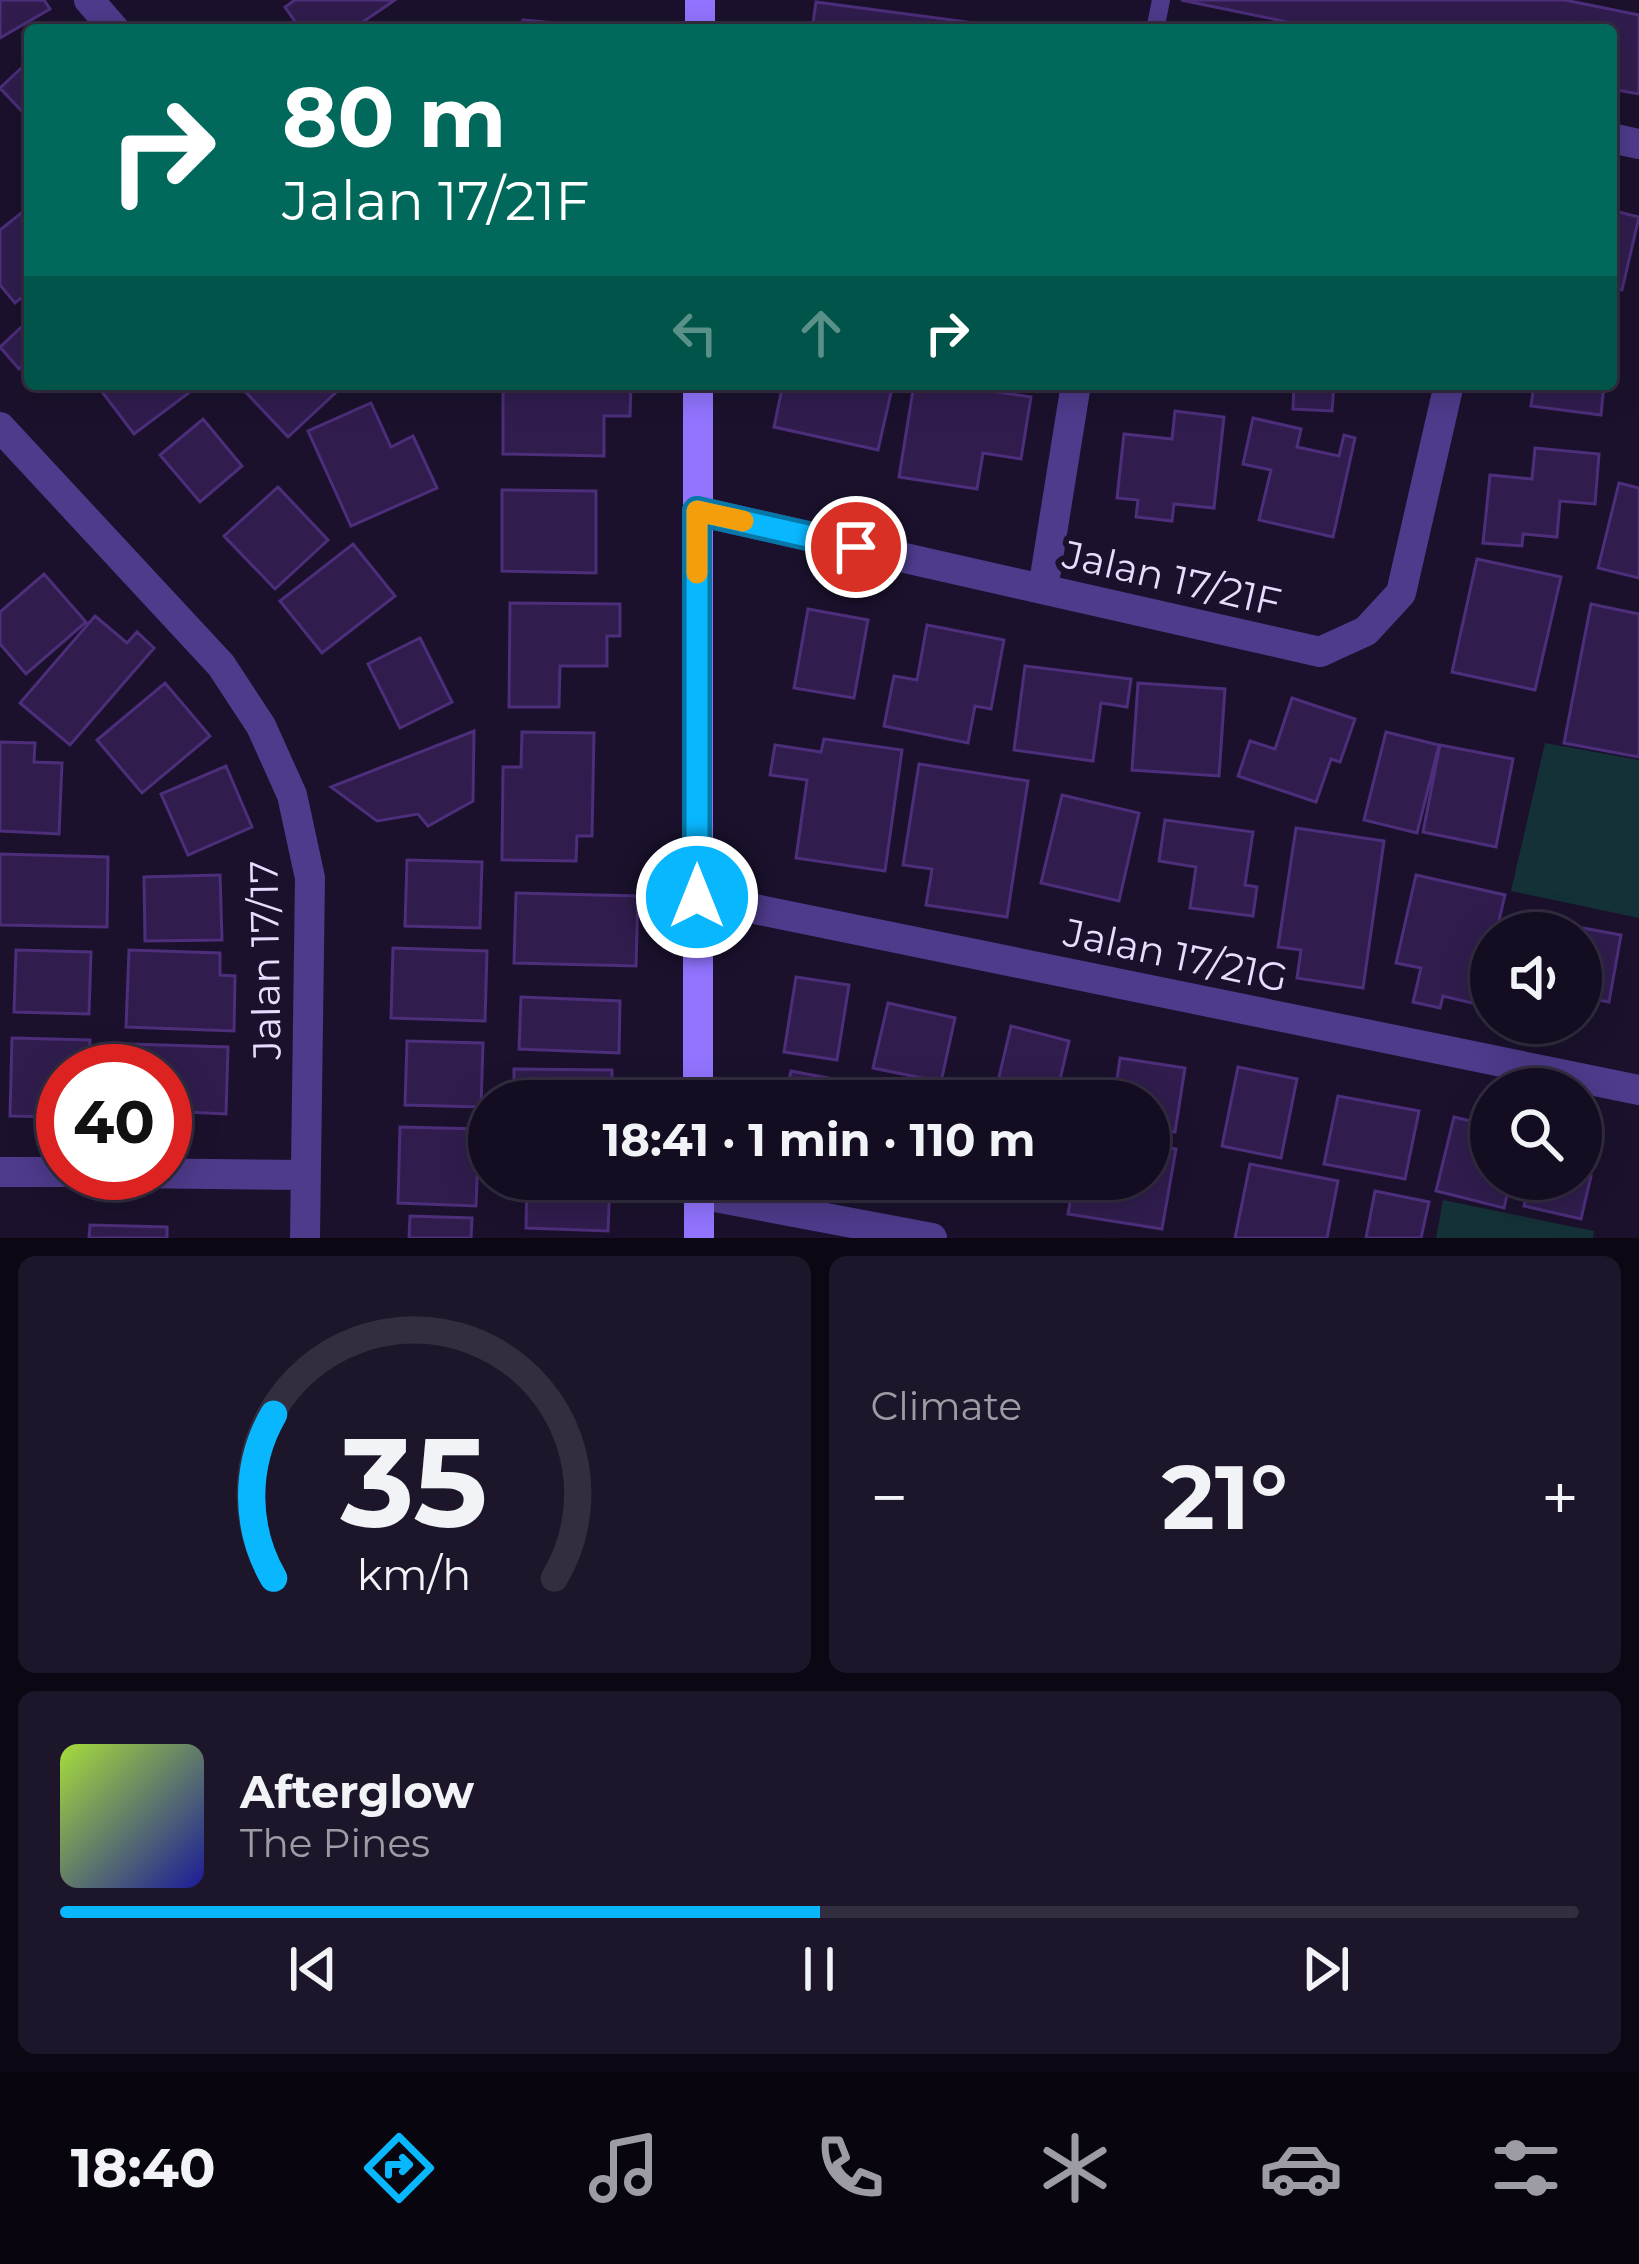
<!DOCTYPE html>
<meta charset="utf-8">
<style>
:root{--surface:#140d22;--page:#1d162a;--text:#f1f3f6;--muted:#9d9ca5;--line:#332d40;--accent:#09b7ff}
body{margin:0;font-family:Montserrat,sans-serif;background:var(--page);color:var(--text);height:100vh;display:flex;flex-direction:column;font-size:45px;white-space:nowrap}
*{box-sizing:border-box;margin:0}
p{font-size:39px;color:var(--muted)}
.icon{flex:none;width:66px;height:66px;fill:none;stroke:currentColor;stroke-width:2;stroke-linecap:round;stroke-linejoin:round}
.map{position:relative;height:1238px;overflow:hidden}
.drawer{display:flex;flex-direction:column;gap:18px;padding:18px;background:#0b0713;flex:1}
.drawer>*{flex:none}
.banner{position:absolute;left:24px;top:24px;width:1593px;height:366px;border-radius:12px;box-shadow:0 6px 30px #0003,0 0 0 3px var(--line);background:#00695c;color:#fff;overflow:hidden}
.tools{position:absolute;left:1470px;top:912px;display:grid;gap:24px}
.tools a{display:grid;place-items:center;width:132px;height:132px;border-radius:50%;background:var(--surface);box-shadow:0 6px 30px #0003,0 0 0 3px var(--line);font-size:60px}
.speed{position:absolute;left:36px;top:1044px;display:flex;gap:24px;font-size:60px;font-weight:700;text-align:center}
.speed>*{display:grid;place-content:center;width:156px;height:156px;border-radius:50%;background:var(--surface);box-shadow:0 6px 30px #0003,0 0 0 3px var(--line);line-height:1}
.speed .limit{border:18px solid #d22;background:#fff;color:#111}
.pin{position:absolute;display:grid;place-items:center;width:102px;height:102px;color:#fff;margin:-51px;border:6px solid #fff;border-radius:50%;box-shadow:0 3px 12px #0007}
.me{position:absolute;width:132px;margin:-66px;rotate:0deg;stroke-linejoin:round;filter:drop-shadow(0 0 9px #0008)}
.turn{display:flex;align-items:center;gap:42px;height:252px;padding:0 60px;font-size:54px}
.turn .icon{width:156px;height:156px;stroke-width:2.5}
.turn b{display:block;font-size:84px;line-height:102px}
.lanes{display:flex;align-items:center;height:114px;padding:0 60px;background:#0003;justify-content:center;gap:60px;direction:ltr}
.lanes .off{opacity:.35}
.big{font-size:90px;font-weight:700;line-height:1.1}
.drawer .widget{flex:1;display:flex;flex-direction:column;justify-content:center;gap:18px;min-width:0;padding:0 42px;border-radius:18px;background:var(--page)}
.drawer .dial{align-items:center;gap:0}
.dial svg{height:312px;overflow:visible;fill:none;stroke:var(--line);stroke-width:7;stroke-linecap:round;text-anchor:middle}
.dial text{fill:var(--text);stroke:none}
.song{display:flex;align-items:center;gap:36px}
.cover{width:144px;height:144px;border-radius:18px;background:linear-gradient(135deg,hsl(80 70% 55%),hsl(240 70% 35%))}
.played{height:12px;border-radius:6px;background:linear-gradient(90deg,var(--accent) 50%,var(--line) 50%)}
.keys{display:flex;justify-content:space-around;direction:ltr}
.heat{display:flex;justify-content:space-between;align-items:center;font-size:66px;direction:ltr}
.drawer .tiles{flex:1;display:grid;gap:18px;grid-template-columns:1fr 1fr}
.widget:last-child{grid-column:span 2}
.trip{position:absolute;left:468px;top:1080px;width:702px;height:120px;border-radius:60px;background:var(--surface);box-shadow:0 6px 30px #0003,0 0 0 3px var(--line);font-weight:700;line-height:120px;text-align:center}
.tab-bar{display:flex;height:192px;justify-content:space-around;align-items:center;background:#08050e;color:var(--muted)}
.tab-bar .icon{width:84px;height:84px}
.tab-bar .active{color:var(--accent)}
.tab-bar b{font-size:54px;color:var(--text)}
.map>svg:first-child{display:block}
.green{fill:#143137}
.building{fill:#301d4e;stroke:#4c2e7a;stroke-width:3}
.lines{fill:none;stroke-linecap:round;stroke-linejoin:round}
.lane{stroke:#4e3b8c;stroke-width:18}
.street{stroke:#4e3b8c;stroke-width:30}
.secondary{stroke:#9274ff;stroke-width:30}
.route-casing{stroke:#0677a6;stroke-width:30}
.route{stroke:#09b7ff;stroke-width:21}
.slow{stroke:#f59e0b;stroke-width:21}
.labels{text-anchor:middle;stroke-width:12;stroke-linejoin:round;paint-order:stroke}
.street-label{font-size:39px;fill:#e7ddff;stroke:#1b112d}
</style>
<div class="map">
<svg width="1639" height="1238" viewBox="0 0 1639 1238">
<rect width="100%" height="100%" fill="#1b112d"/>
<!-- green -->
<path class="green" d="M 1545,743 L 1639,760 L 1639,918 L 1511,891 Z
M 1443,1200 L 1594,1231 L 1593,1238 L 1436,1238 Z"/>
<!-- building -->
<path class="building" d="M 0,0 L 44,0 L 50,9 L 0,38 Z
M 295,0 L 395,0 L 351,30 L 301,30 L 285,7 Z
M 1181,0 L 1565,0 L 1639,15 L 1639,94 L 1611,89 L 1611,30 L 1326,30 Z
M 816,2 L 967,22 L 966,30 L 812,30 Z
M 523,20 L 631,30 L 522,30 Z
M 30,60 L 30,120 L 0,88 Z
M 30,206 L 30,291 L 15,303 L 0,285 L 0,230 Z
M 1611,210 L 1639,217 L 1622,290 L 1611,287 Z
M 30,319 L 30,358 L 19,369 L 0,347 Z
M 96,384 L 185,384 L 190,392 L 134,434 Z
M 238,384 L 345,384 L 288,437 Z
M 503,384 L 631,384 L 630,416 L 604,416 L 604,456 L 503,454 Z
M 783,384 L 893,384 L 878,450 L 774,427 Z
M 914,384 L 944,384 L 1031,397 L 1021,459 L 983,453 L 977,489 L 899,477 Z
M 1294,384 L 1334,384 L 1332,411 L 1293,409 Z
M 1534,384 L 1604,384 L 1601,415 L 1531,406 Z
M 371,403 L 391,447 L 413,436 L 437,488 L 351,526 L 308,431 Z
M 1175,411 L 1224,417 L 1214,508 L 1174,504 L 1172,521 L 1136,517 L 1138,500 L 1117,498 L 1124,434 L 1172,439 Z
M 1253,418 L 1301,429 L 1297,447 L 1339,456 L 1344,435 L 1355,438 L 1333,537 L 1259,520 L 1271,470 L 1243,464 Z
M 203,419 L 242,466 L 200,502 L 160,455 Z
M 1535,448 L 1599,454 L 1595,504 L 1560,501 L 1557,537 L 1523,534 L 1522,546 L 1483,543 L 1490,475 L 1532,479 Z
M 1619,483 L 1639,488 L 1639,578 L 1598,568 Z
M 278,487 L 328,540 L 275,589 L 224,536 Z
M 502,490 L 596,491 L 596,573 L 502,571 Z
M 353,544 L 395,596 L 322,653 L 280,601 Z
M 1477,559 L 1561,577 L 1535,690 L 1452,672 Z
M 44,574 L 86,622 L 26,674 L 0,644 L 0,612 Z
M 510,603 L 620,604 L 620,636 L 607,636 L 607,666 L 560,666 L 559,707 L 509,707 Z
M 1591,604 L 1639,614 L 1639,757 L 1564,743 Z
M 808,609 L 868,620 L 854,698 L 794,688 Z
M 95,616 L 127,643 L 137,632 L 154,648 L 70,745 L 20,703 Z
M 927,625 L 1004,640 L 991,709 L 975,706 L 968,743 L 884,726 L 894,676 L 917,680 Z
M 420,638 L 452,702 L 400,728 L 368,664 Z
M 1025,666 L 1131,679 L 1127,707 L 1101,703 L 1093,761 L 1014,750 Z
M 165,683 L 210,736 L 142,793 L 97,740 Z
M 1138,683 L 1225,689 L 1219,776 L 1132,770 Z
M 1292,698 L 1355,719 L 1340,762 L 1331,759 L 1316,802 L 1238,776 L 1250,741 L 1275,749 Z
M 474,731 L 473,801 L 428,826 L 418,814 L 377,821 L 331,787 Z
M 522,732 L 594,733 L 592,836 L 577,836 L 576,861 L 502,860 L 503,767 L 521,767 Z
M 1386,732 L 1439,745 L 1417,833 L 1364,820 Z
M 824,739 L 902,750 L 885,871 L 796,858 L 807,780 L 770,775 L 775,745 L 821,752 Z
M 0,742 L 35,743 L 34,762 L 62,763 L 59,834 L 0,831 Z
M 1440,745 L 1513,759 L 1496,847 L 1423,832 Z
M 919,764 L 1028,781 L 1007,917 L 926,905 L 932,869 L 903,865 Z
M 226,766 L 252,827 L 188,855 L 161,794 Z
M 1062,795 L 1139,813 L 1119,901 L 1041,883 Z
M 1165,820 L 1253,832 L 1245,885 L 1257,887 L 1253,916 L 1190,908 L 1196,867 L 1159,861 Z
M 1296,828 L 1384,841 L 1363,988 L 1297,978 L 1301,950 L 1278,947 Z
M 0,854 L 108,857 L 107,927 L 0,925 Z
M 407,860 L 482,862 L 480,928 L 405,926 Z
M 220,875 L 222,940 L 145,941 L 144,877 Z
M 1416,875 L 1505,895 L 1496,933 L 1491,933 L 1491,955 L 1480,1005 L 1443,996 L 1440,1008 L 1413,1002 L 1421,968 L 1396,963 Z
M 516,893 L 638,896 L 636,966 L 514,963 Z
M 1561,924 L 1621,935 L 1609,1002 L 1581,997 L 1581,933 L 1560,933 Z
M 393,948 L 487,951 L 485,1021 L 391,1018 Z
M 16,950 L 91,952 L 89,1014 L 14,1012 Z
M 129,950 L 220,953 L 220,975 L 235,976 L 234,1031 L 126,1027 Z
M 796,977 L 849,985 L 837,1060 L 784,1052 Z
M 521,997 L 620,1001 L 619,1053 L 519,1049 Z
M 888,1003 L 955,1018 L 941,1082 L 873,1068 Z
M 1011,1026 L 1069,1041 L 1055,1101 L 994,1098 Z
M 12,1038 L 90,1040 L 89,1071 L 63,1071 L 63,1117 L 10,1116 Z
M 407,1041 L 483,1043 L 481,1107 L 405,1105 Z
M 129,1044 L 228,1047 L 226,1114 L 165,1111 L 165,1071 L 128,1071 Z
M 1120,1058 L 1185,1068 L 1175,1132 L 1149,1128 L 1149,1101 L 1114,1101 Z
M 1238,1067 L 1297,1079 L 1281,1158 L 1222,1146 Z
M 514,1069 L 612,1070 L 612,1101 L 514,1101 Z
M 791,1071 L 887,1089 L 885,1101 L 785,1101 Z
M 1338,1096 L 1419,1111 L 1405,1179 L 1324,1164 Z
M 1454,1117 L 1491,1126 L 1491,1179 L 1511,1179 L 1504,1208 L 1436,1191 Z
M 400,1127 L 479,1129 L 476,1206 L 398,1203 Z
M 1149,1145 L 1176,1149 L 1162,1229 L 1068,1214 L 1074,1179 L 1149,1179 Z
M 1250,1164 L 1338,1181 L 1327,1238 L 1235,1238 Z
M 1581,1173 L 1591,1176 L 1581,1219 L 1524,1206 L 1530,1179 L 1581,1179 Z
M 527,1179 L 610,1179 L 608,1231 L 526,1228 Z
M 915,1179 L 1019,1179 L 1014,1200 Z
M 1375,1191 L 1429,1202 L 1421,1238 L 1366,1238 Z
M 410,1216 L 472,1218 L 471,1238 L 409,1238 Z
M 90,1225 L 167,1227 L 167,1238 L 89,1238 Z"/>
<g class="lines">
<!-- lane -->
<path class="lane" d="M 1155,30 L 1161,0"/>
<!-- street -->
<path class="street" d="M 89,0 L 115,30
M 1611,138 L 1639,144
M 0,427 L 221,665 L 261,726 L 292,795 L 310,878 L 305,1238
M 697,511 L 1320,652 L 1366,631 L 1401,593 L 1449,384
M 1043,589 L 1076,384
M 696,897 L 1639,1090
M 0,1172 L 63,1172
M 123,1173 L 305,1175
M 699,1194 L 932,1238"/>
<!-- secondary -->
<path class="secondary" d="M 700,30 L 700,0
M 698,384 L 698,1101
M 699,1179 L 699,1238"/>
</g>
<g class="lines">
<defs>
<path id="route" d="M 697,897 L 697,511 L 856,547"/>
</defs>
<!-- route casing -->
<use href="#route" class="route-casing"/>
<!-- route -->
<use href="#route" class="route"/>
<!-- slow -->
<path class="slow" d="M 697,573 L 697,511 L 743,521"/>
</g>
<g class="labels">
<!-- street labels -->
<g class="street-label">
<text transform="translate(1172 578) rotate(13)" y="14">Jalan 17/21F</text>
<text transform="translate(1176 955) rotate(12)" y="14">Jalan 17/21G</text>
<text transform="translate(265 960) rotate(-91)" y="14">Jalan 17/17</text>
</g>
</g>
</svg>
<div class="tools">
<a><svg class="icon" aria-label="sound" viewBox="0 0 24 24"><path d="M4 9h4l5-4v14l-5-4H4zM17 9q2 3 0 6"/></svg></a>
<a><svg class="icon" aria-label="search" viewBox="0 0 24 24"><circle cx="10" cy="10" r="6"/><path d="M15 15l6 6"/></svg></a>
</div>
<div class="speed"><div class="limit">40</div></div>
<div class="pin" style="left:856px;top:547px;background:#d93025"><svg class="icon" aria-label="arrive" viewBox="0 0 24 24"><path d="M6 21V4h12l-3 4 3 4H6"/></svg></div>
<svg class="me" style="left:697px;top:897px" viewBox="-20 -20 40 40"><circle r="17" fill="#09b7ff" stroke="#fff" stroke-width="3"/><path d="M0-11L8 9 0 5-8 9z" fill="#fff"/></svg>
<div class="trip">18:41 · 1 min · 110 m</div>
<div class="banner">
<div class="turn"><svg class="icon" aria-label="right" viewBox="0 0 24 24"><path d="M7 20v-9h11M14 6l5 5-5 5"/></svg><div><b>80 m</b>Jalan 17/21F</div></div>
<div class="lanes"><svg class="icon off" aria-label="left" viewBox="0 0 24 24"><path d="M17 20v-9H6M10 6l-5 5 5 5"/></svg><svg class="icon off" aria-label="ahead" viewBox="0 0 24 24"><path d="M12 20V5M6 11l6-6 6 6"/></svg><svg class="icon" aria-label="right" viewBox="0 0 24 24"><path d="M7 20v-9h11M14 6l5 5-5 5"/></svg></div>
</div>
</div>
<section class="drawer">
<div class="tiles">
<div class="widget dial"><svg viewBox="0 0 100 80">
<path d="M14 69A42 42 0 1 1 86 69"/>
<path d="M14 69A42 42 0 0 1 14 27" stroke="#09b7ff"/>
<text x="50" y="56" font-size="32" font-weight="700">35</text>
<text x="50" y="72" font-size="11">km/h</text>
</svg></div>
<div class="widget"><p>Climate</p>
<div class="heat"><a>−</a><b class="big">21°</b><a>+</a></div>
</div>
<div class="widget">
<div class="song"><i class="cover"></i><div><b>Afterglow</b><p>The Pines</p></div></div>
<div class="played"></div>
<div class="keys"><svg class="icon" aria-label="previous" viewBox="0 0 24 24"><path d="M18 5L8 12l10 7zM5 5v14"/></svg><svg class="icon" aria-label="pause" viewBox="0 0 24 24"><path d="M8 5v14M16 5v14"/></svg><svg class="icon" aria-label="next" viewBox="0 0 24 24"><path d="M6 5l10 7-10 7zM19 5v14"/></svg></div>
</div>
</div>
</section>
<nav class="tab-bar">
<b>18:40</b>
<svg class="icon active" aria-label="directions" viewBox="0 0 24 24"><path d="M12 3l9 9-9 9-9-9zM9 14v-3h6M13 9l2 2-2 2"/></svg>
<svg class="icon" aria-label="music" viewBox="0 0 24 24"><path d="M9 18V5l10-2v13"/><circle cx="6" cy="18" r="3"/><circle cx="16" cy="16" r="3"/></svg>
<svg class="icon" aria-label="phone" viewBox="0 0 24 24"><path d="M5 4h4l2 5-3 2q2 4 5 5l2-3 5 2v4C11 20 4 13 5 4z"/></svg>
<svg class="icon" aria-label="climate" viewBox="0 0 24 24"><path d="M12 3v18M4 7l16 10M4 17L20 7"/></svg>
<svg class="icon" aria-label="car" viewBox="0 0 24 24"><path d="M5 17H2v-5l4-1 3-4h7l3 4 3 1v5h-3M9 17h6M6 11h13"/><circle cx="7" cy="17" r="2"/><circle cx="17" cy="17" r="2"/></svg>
<svg class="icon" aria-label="filters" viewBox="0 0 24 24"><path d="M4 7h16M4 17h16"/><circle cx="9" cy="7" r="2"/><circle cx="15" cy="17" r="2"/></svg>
</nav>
